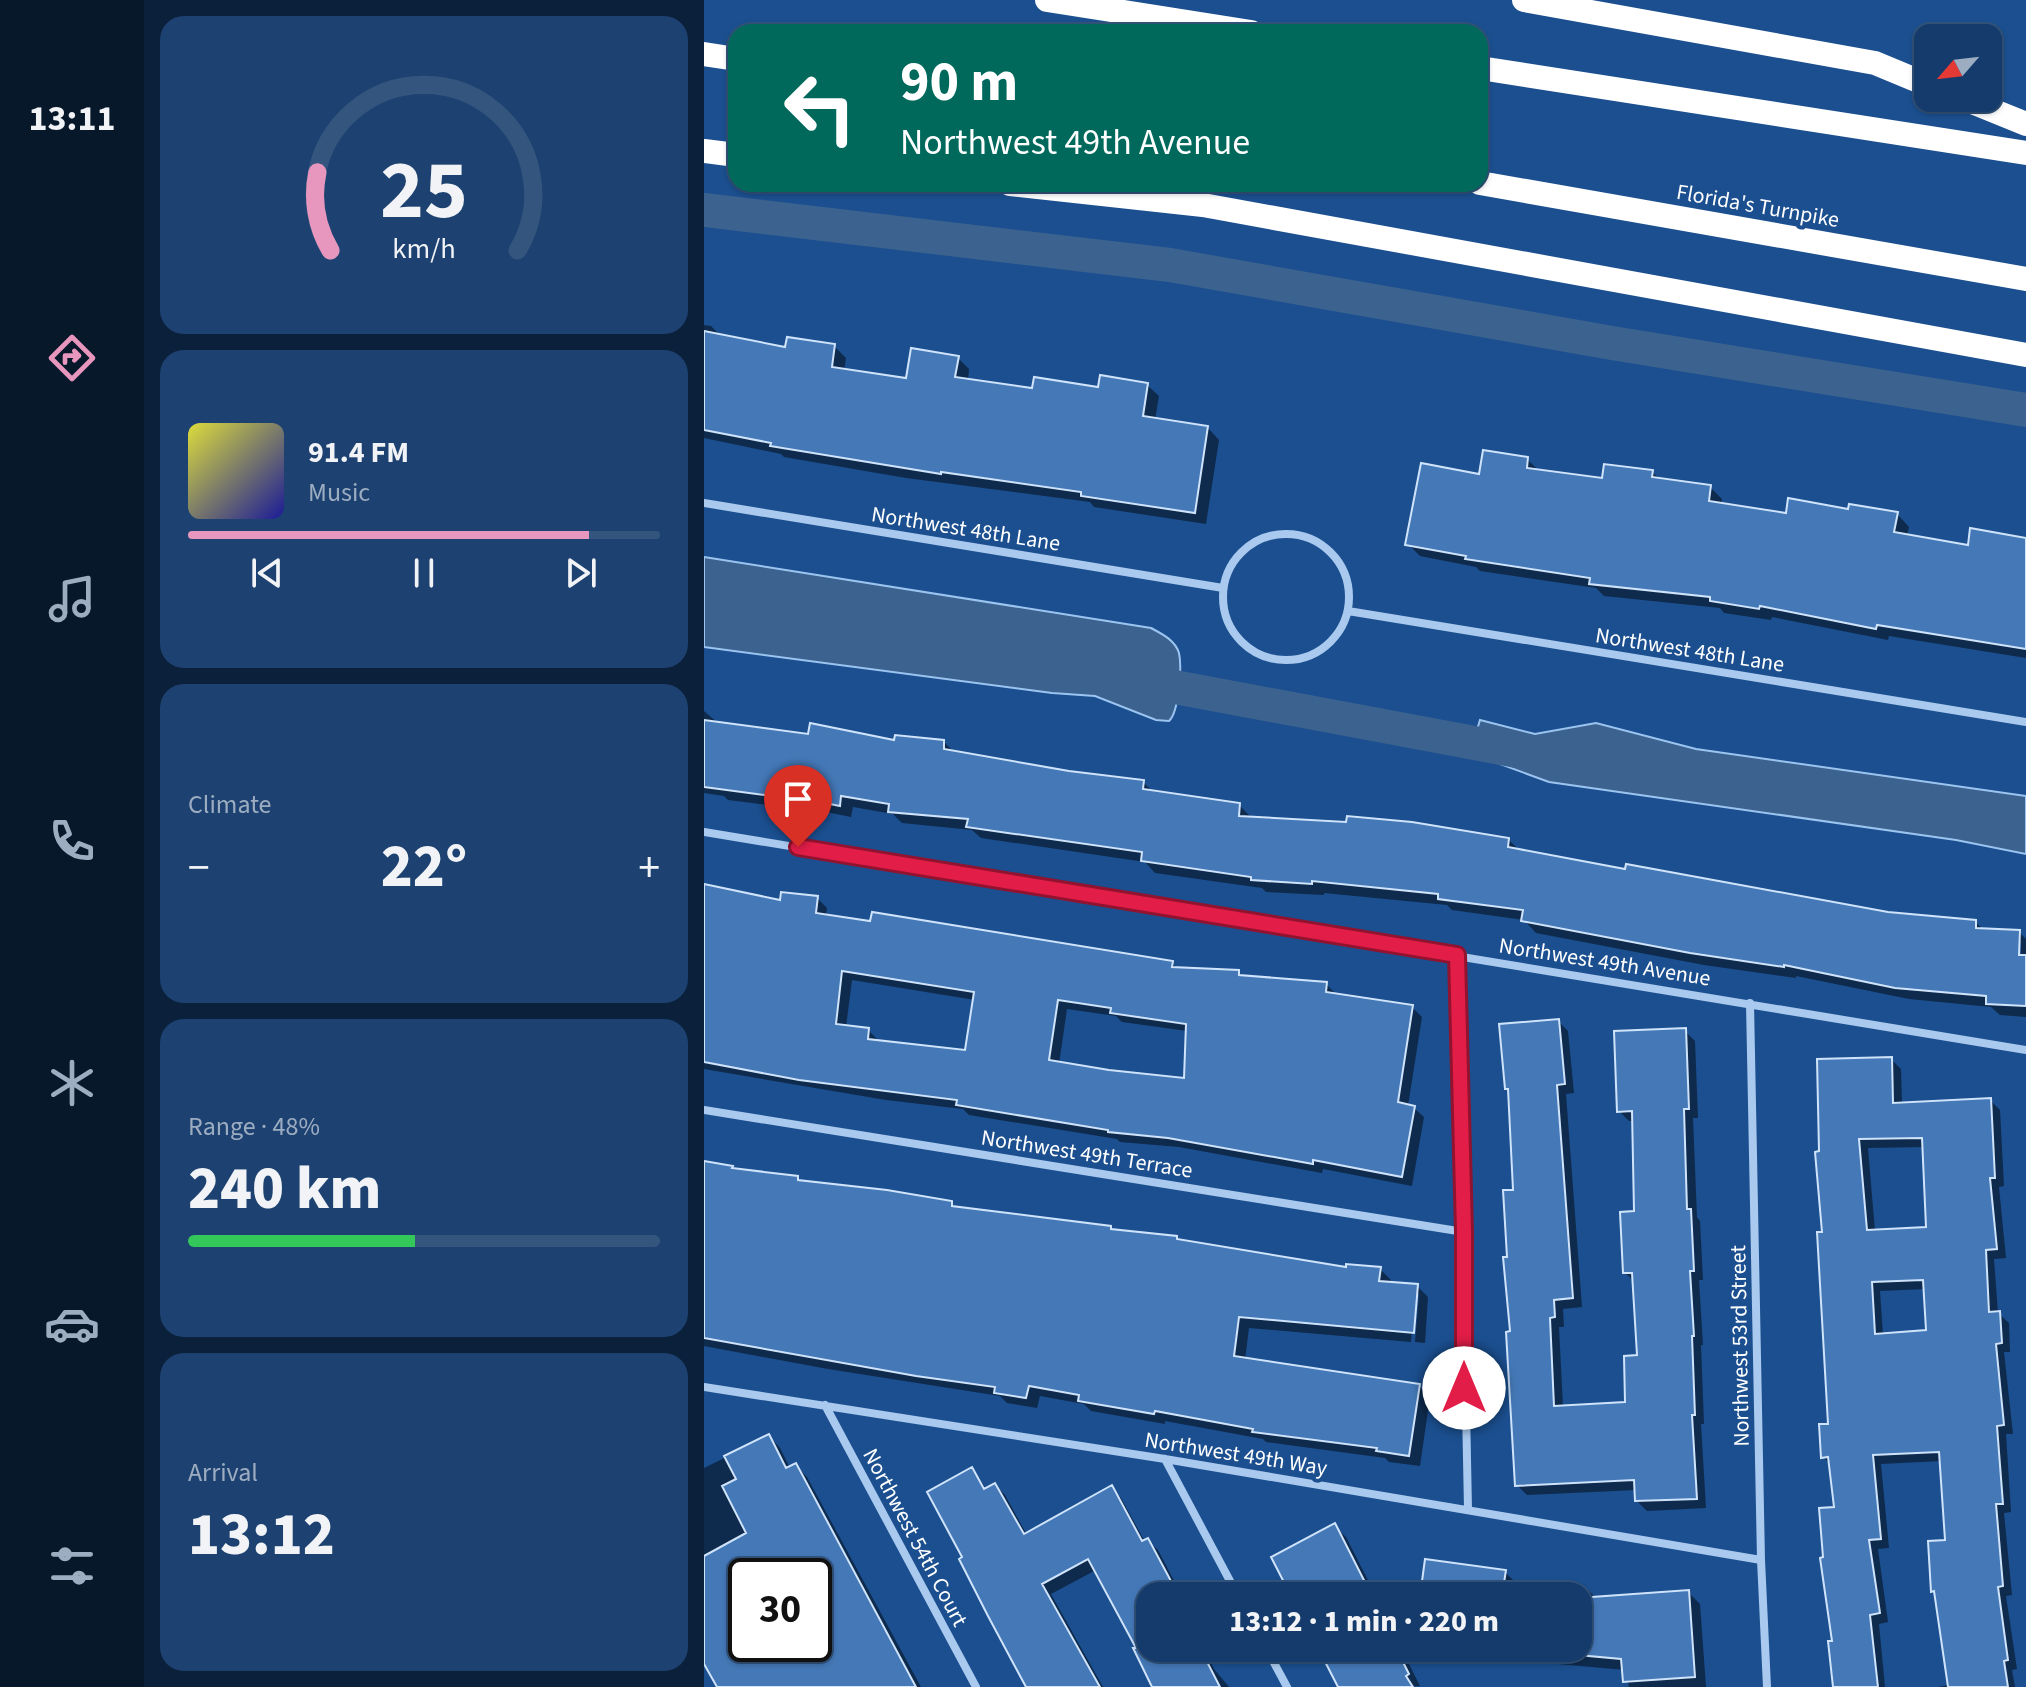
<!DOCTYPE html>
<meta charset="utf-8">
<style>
:root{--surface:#143b6b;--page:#1d4271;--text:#f1f3f6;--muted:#9dadc1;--line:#33557e;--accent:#e797bd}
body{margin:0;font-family:"Source Sans 3",sans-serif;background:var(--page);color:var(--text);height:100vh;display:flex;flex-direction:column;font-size:30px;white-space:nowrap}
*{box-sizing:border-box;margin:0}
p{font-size:26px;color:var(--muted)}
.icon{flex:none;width:44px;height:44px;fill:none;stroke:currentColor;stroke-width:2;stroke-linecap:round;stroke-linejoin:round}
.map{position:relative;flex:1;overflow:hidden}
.panel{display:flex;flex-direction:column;gap:16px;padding:16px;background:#0b203b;width:560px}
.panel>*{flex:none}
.hud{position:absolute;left:24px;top:24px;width:760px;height:168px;border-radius:24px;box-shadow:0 2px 6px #0004,0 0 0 2px var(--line);background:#00695c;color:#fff;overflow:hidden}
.needle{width:52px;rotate:242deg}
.fabs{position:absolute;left:1210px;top:24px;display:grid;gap:16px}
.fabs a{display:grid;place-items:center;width:88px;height:88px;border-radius:16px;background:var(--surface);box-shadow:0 2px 6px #0004,0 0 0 2px var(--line);font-size:40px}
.speed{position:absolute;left:24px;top:1558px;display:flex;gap:16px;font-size:40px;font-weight:700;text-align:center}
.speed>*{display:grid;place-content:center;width:104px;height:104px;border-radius:50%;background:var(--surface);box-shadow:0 2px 6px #0004,0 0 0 2px var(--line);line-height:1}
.speed .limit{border:4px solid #111;border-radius:12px;background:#fff;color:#111}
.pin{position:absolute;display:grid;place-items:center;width:68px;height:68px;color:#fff;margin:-82px -34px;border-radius:50% 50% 50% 0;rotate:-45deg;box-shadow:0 0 8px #0007}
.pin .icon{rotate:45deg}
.me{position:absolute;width:88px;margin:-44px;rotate:0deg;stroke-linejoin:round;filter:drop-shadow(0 0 6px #0008)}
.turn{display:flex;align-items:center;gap:28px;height:168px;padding:0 40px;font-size:36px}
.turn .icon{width:104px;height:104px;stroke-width:2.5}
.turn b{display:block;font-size:56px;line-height:68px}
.big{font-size:60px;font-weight:800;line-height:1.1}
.panel .tile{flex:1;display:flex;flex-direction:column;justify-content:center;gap:12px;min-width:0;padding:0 28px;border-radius:24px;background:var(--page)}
.panel .dial{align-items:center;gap:0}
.dial svg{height:208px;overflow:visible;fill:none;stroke:var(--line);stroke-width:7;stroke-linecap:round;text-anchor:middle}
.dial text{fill:var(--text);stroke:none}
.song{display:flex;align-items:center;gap:24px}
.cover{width:96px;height:96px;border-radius:12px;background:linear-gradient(135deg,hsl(60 70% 55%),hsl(240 70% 35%))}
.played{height:8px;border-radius:4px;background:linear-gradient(90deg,var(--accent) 85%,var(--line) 85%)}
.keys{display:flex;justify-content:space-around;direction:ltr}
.heat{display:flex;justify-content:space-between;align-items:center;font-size:44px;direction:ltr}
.charge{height:12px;border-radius:6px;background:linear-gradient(90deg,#34c759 48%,var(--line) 0)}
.trip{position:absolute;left:432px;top:1582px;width:456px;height:80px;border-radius:24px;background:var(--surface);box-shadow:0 2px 6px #0004,0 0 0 2px var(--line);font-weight:800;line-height:80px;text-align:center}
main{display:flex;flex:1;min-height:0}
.tabs{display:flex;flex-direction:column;width:144px;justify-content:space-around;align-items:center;background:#08182b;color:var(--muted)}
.tabs .icon{width:56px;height:56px}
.tabs .current{color:var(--accent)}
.tabs b{font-size:36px;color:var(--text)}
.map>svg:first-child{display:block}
.water{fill:#3c6290;stroke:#9cc4f0;stroke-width:2}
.shadow{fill:#0007;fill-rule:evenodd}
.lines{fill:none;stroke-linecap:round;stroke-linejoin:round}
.canal{stroke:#3c6290;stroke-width:34}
.building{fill:#4478b7;stroke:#cfe3fa;stroke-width:2;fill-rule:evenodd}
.street{stroke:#a9c9ee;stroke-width:8}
.highway{stroke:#fff;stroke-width:24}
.route-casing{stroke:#92132f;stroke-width:20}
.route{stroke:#e11d48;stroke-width:14}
.labels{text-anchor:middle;stroke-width:8;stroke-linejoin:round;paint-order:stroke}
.street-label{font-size:22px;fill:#fff;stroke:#1b4f8f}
</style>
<main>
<nav class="tabs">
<b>13:11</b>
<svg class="icon current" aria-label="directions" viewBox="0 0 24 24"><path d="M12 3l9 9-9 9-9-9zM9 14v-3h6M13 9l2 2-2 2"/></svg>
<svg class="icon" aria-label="music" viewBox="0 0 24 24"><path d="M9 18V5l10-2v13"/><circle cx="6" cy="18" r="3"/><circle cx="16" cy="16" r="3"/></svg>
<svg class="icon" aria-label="phone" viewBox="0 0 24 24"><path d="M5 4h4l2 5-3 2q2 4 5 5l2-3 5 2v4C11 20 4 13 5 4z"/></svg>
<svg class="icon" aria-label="climate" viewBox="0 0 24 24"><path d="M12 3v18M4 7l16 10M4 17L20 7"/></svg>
<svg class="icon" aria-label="car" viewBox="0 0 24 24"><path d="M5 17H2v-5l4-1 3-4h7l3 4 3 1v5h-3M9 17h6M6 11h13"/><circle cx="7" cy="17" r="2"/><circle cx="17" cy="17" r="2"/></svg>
<svg class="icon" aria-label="filters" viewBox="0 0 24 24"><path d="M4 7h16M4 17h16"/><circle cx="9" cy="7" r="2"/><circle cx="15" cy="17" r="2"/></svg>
</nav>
<section class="panel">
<div class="tile dial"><svg viewBox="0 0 100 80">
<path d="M14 69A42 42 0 1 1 86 69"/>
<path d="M14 69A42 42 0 0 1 9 39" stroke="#e797bd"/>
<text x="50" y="56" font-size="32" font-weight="700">25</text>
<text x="50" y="72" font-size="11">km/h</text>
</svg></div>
<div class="tile">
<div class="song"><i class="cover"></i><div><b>91.4 FM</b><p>Music</p></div></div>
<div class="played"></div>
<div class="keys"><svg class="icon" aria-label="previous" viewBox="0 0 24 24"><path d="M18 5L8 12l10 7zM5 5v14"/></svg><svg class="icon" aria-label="pause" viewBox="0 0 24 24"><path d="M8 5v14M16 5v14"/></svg><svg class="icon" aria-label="next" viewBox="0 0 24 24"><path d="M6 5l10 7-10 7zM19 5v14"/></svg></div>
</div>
<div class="tile"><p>Climate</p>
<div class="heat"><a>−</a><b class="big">22°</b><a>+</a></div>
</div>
<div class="tile"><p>Range · 48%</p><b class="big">240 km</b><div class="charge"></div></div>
<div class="tile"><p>Arrival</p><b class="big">13:12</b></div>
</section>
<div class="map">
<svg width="1322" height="1687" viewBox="0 0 1322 1687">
<rect width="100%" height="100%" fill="#1b4f8f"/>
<!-- water -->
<path class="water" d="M 0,557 L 447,628 C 458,634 471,640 475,653 C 478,667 475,712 465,721 L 452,720 L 391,696 L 348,693 L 0,647 Z
M 776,720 L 831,734 L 892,723 L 992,749 L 1322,796 L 1322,854 L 1252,840 L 845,782 L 766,753 Z"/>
<!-- shadow -->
<path class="shadow" d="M 0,325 L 7,326 L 17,336 L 83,350 L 130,346 L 142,358 L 140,371 L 204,381 L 254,358 L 265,369 L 264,381 L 330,390 L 443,385 L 455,396 L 451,420 L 504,428 L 515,440 L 502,524 L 390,507 L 386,502 L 202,478 L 80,457 L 77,454 L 0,438 Z
M 823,459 L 836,472 L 900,480 L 948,472 L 957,480 L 1006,487 L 1018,499 L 1017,505 L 1083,515 L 1146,511 L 1193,514 L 1205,527 L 1203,536 L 1265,547 L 1322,540 L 1322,658 L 1185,636 L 1184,640 L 1068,617 L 1067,620 L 1020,613 L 1016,608 L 900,596 L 892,588 L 776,571 L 772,567 L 716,556 L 704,544 L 776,476 Z
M 0,711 L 15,724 L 105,736 L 192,742 L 240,742 L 251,753 L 364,773 L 439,782 L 449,792 L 535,805 L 548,818 L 804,839 L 816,851 L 1183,914 L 1271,922 L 1280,930 L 1315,932 L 1322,939 L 1322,1017 L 1296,1015 L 1287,1007 L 1205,999 L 1092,976 L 1092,978 L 1000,965 L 832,933 L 820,920 L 748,910 L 743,905 L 620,893 L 620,895 L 562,892 L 558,888 L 451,873 L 441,862 L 277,838 L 268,830 L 198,823 L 189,814 L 149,807 L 147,817 L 88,805 L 87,808 L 24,800 L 20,796 L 0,793 ZM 1313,941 L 1317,941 L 1317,965 L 1313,964 Z
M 0,886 L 77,903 L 113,898 L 123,908 L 122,916 L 468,963 L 475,970 L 534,972 L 540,977 L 622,984 L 632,994 L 708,1007 L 718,1017 L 704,1106 L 710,1108 L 720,1117 L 708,1186 L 619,1169 L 618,1173 L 475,1147 L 416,1142 L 413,1139 L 265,1115 L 259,1109 L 182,1100 L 0,1069 ZM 148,980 L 271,1000 L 263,1052 L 174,1040 L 164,1030 L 142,1027 ZM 363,1009 L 412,1016 L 418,1022 L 483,1031 L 482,1080 L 355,1064 Z
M 854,1021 L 864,1031 L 870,1093 L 862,1094 L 878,1307 L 859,1309 L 860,1327 L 855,1327 L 859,1407 L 923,1404 L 935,1357 L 931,1282 L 921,1273 L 932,1213 L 930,1121 L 925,1121 L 915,1111 L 981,1031 L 991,1041 L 994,1118 L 989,1118 L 993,1217 L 996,1221 L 999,1280 L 995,1280 L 999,1345 L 997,1345 L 1000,1424 L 997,1424 L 1002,1508 L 943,1511 L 933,1501 L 933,1490 L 823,1495 L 813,1485 L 805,1259 L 811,1191 L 806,1091 L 803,1088 Z
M 1187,1059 L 1197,1069 L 1198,1104 L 1286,1100 L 1296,1110 L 1300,1186 L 1295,1187 L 1302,1258 L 1290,1259 L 1294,1313 L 1305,1323 L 1306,1352 L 1300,1352 L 1309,1434 L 1302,1434 L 1307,1512 L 1300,1513 L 1308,1595 L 1302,1596 L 1313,1669 L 1308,1670 L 1311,1687 L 1234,1687 L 1245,1685 L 1232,1594 L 1229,1591 L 1243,1542 L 1238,1461 L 1177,1464 L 1185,1548 L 1174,1549 L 1184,1622 L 1175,1624 L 1181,1687 L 1130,1687 L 1132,1508 L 1127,1465 L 1119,1457 L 1126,1426 L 1117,1153 ZM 1220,1147 L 1224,1229 L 1171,1231 L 1164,1148 ZM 1222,1289 L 1224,1332 L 1179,1335 L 1176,1291 Z
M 0,1163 L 28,1168 L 31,1171 L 93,1178 L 98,1182 L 247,1203 L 254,1209 L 406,1228 L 409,1231 L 644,1269 L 676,1269 L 687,1280 L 687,1284 L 713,1286 L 724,1297 L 721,1343 L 711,1342 L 715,1294 L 711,1294 L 707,1342 L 545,1328 L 541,1360 L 715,1386 L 726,1397 L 716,1466 L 685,1462 L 681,1458 L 562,1442 L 559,1439 L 461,1421 L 461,1424 L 387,1411 L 380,1404 L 336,1396 L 333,1408 L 303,1403 L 296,1396 L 124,1369 L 0,1346 Z
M 65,1436 L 76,1448 L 86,1468 L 92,1466 L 103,1477 L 217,1687 L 16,1687 L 0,1659 L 0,1468 ZM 42,1576 L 110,1576 L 110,1644 L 42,1644 Z
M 268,1470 L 283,1490 L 291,1485 L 301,1495 L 323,1535 L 407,1488 L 417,1498 L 441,1542 L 444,1541 L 454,1550 L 478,1596 L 446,1596 L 446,1648 L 500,1648 L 510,1669 L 525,1687 L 450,1687 L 425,1634 L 427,1633 L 392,1570 L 347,1594 L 399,1687 L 325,1687 L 261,1558 Z
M 630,1526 L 642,1537 L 672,1596 L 589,1596 Z
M 801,1572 L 812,1583 L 884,1590 L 892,1598 L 984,1592 L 996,1604 L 1002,1687 L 925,1687 L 921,1670 L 820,1661 L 814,1655 L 767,1648 L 874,1648 L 874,1596 L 718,1596 Z
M 616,1648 L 697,1648 L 716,1686 L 637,1687 Z"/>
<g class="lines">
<!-- canal -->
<path class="canal" d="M 0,210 L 466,265 L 908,343 L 1322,410
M 428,679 L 813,751"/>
</g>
<!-- building -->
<path class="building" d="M 0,331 L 81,347 L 83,337 L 131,344 L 128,367 L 202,378 L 207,348 L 255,356 L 251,377 L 328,388 L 330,377 L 394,387 L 396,375 L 444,383 L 439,416 L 504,426 L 491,513 L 377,496 L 377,492 L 237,472 L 237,474 L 66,446 L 67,443 L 0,430 Z
M 779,450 L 824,457 L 823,468 L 898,478 L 900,464 L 949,470 L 948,477 L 1007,485 L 1005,501 L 1082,513 L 1084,498 L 1144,509 L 1145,504 L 1194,512 L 1190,532 L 1264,545 L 1266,528 L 1322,538 L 1322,649 L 1173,625 L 1172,629 L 1056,606 L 1055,609 L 1006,601 L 1006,597 L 885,584 L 886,578 L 761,559 L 762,556 L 701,545 L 717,463 L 775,474 Z
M 0,720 L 104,734 L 106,723 L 190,740 L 191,735 L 240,740 L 240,749 L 365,771 L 440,780 L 439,789 L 536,803 L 535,816 L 642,822 L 643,816 L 708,822 L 805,838 L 804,847 L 921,869 L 922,864 L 1184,912 L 1272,920 L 1272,928 L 1316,930 L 1315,955 L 1322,955 L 1322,1006 L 1282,1004 L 1282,996 L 1191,988 L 1080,965 L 1080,967 L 986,953 L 817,921 L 819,910 L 734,899 L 734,894 L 608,881 L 608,884 L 547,880 L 547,877 L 437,861 L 438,852 L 262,827 L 264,819 L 184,812 L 185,804 L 137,796 L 136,806 L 76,794 L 76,797 L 0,787 Z
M 0,884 L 76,900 L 77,892 L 114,896 L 112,913 L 166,921 L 168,912 L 469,961 L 468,967 L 535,970 L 535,975 L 623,982 L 622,992 L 709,1005 L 694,1102 L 711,1106 L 698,1177 L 609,1160 L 609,1164 L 464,1138 L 404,1132 L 404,1130 L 252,1105 L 253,1100 L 95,1080 L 0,1062 ZM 138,971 L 270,992 L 261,1050 L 164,1039 L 165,1028 L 132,1024 ZM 354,1000 L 407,1008 L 406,1013 L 482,1024 L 480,1078 L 405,1070 L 345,1060 Z
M 855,1019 L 861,1084 L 853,1085 L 869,1298 L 850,1300 L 851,1317 L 846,1318 L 850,1406 L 921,1402 L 920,1356 L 933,1355 L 928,1273 L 919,1273 L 916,1212 L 930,1211 L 928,1111 L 913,1112 L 910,1031 L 982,1028 L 985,1109 L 980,1109 L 983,1209 L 987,1209 L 990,1271 L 986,1271 L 990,1336 L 988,1336 L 991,1415 L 988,1415 L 993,1499 L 931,1501 L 930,1480 L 811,1486 L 802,1332 L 806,1331 L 799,1257 L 803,1257 L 799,1190 L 809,1190 L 804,1089 L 801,1089 L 795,1024 Z
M 1188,1057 L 1189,1103 L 1287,1098 L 1291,1178 L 1286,1178 L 1293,1249 L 1282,1250 L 1285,1312 L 1296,1311 L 1298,1343 L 1292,1344 L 1300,1425 L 1293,1426 L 1299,1504 L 1292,1504 L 1299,1586 L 1294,1587 L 1304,1660 L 1300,1661 L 1304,1687 L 1244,1687 L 1230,1591 L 1227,1592 L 1224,1541 L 1241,1540 L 1235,1452 L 1169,1455 L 1177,1539 L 1165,1540 L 1176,1613 L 1166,1615 L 1174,1687 L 1129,1687 L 1124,1641 L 1128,1641 L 1116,1558 L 1119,1557 L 1115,1508 L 1130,1507 L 1124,1457 L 1117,1458 L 1115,1424 L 1124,1424 L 1113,1232 L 1118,1232 L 1111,1152 L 1115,1151 L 1113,1059 ZM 1218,1138 L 1222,1227 L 1163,1230 L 1155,1139 ZM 1219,1280 L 1222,1330 L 1171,1334 L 1168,1282 Z
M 0,1161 L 29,1166 L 28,1168 L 94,1176 L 94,1180 L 183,1190 L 248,1201 L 248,1206 L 407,1226 L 407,1229 L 473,1236 L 473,1239 L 642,1267 L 642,1264 L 677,1267 L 675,1281 L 714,1284 L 710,1333 L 535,1317 L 530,1356 L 716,1384 L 705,1456 L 672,1451 L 673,1448 L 548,1432 L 549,1429 L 451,1411 L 450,1414 L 374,1401 L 375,1395 L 325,1386 L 322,1398 L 290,1393 L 291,1387 L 212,1376 L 0,1338 Z
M 65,1434 L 82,1468 L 92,1463 L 212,1687 L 13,1687 L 0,1664 L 0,1556 L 42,1533 L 18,1486 L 32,1479 L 20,1456 ZM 42,1576 L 110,1576 L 110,1644 L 42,1644 Z
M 268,1467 L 280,1489 L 291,1483 L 320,1534 L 408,1485 L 438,1541 L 444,1538 L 475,1596 L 446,1596 L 446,1648 L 496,1648 L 516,1687 L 448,1687 L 429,1648 L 432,1648 L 384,1559 L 338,1584 L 396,1687 L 322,1687 L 284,1616 L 255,1559 L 258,1557 L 223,1492 Z
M 631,1523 L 668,1596 L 587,1596 L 567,1557 Z
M 721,1559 L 802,1570 L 798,1596 L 716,1596 Z
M 985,1590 L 991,1677 L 919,1682 L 917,1659 L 874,1655 L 874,1598 Z
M 614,1648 L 692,1648 L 705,1674 L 702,1676 L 709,1687 L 634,1687 Z"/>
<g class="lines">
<!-- street -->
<path class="street" d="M 0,503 L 519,588
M519 597a63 63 0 1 1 126 0a63 63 0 1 1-126 0Z
M 644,611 L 1322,722
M 0,832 L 1322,1050
M 753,955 L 764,1509
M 1046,1003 L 1057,1560 L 1063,1687
M 0,1110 L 760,1232
M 0,1387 L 461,1459 L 1057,1560
M 121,1405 L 272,1687
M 461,1459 L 534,1596
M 562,1648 L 583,1687"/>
<!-- highway -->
<path class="highway" d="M 343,0 L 547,32
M 820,0 L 1171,63 L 1224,85
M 0,54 L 32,59
M 776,68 L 1322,153
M 1258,98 L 1322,124
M 0,151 L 32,155
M 776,183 L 1322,279
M 306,184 L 499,205 L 1322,355"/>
</g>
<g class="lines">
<defs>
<path id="route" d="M 94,847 L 753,955 L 760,1232 L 760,1388"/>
</defs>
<!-- route casing -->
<use href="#route" class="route-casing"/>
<!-- route -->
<use href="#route" class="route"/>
</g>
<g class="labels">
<!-- street labels -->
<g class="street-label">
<text transform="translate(1054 205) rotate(10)" y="8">Florida's Turnpike</text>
<text transform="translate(262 528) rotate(9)" y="8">Northwest 48th Lane</text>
<text transform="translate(986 649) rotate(9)" y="8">Northwest 48th Lane</text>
<text transform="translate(901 961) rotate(9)" y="8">Northwest 49th Avenue</text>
<text transform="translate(383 1153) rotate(9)" y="8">Northwest 49th Terrace</text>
<text transform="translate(1035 1346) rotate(-91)" y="8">Northwest 53rd Street</text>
<text transform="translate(532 1453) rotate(9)" y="8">Northwest 49th Way</text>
<text transform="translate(212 1537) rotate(62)" y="8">Northwest 54th Court</text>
</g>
</g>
</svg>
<div class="fabs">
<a><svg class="needle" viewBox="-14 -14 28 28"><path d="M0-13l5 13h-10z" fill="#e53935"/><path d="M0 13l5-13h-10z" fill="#9dadc1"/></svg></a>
</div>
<div class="speed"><div class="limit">30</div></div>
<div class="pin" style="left:94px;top:847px;background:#d93025"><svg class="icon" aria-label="arrive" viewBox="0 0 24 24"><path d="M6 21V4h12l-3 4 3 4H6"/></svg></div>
<svg class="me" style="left:760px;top:1388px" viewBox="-20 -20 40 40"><circle r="19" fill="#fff"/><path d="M0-13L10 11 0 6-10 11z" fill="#e11d48"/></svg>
<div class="trip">13:12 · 1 min · 220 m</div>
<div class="hud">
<div class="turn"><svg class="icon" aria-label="left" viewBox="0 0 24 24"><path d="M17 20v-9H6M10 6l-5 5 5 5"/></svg><div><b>90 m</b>Northwest 49th Avenue</div></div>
</div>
</div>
</main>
